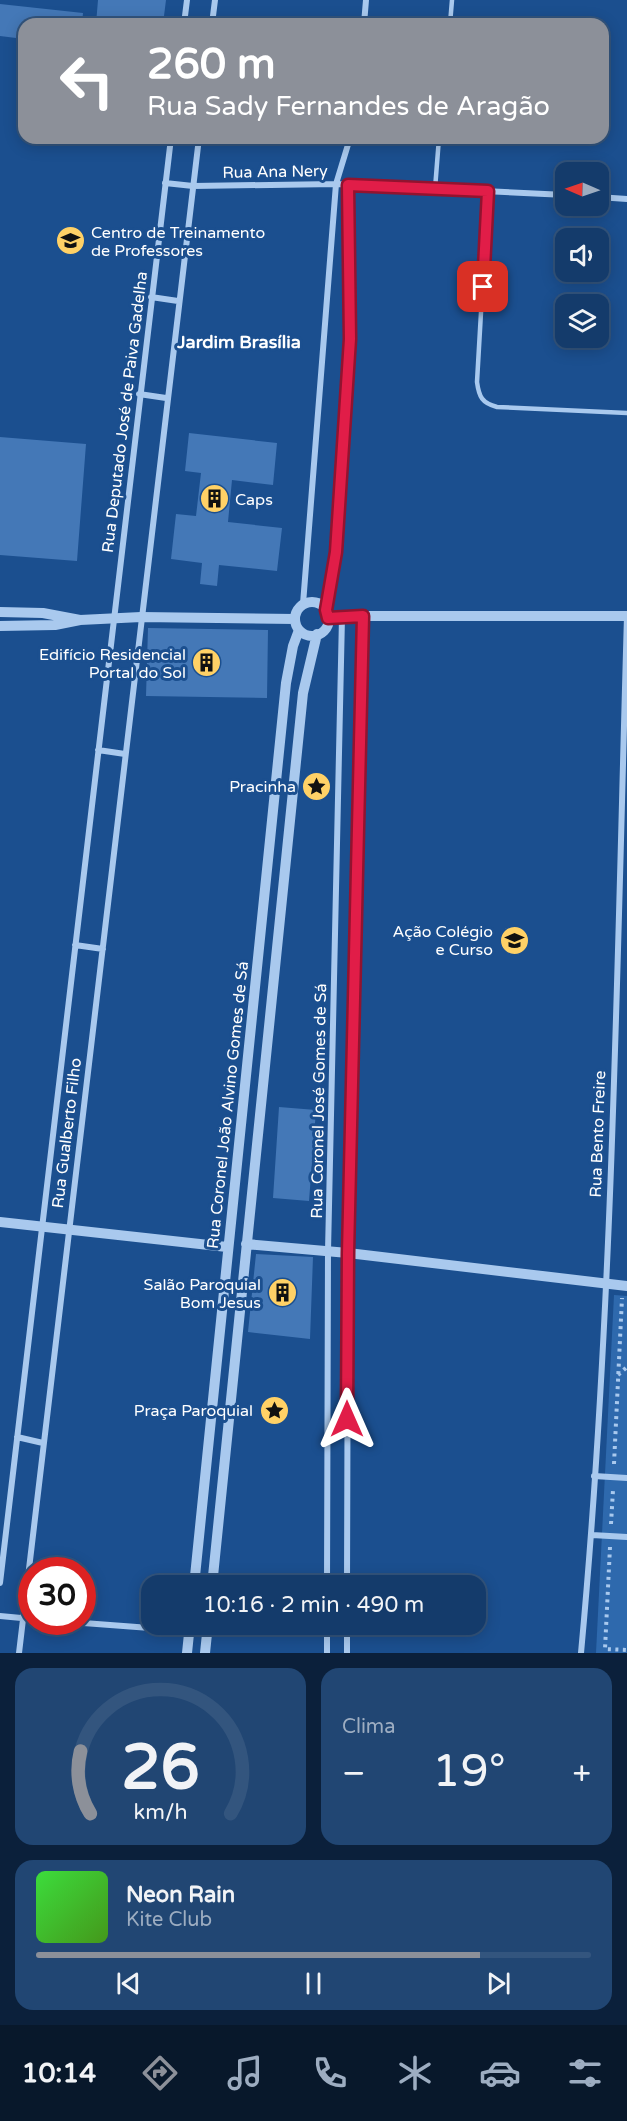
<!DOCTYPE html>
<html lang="pt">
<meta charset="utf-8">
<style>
:root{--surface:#143b6b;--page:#214673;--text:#f1f3f6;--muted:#9dadc1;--line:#33557e;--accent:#8c9099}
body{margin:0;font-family:"Varela Round",sans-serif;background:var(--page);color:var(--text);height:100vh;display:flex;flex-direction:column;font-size:22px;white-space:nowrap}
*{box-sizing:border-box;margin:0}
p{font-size:20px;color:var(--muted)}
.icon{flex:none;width:33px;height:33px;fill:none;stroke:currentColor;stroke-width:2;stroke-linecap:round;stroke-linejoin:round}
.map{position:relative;height:1653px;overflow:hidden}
.panel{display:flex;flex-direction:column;gap:15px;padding:15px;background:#0b203b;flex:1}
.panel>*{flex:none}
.guide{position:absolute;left:18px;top:18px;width:591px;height:126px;border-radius:18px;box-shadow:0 3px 15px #0003,0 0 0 2px var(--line);background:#8c9099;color:#fff;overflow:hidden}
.needle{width:39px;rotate:272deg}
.buttons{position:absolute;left:555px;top:162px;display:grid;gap:12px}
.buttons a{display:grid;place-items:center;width:54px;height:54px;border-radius:12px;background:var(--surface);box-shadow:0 3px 15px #0003,0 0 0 2px var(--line);font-size:30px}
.speed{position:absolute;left:18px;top:1557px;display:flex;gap:12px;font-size:30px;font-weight:700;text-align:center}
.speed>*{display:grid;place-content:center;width:78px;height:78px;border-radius:50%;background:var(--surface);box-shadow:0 3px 15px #0003,0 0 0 2px var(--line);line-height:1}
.speed .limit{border:9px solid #d22;background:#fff;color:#111}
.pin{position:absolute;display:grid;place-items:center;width:51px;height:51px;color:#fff;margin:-26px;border-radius:12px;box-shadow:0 3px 9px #0006}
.me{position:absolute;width:66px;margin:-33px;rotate:0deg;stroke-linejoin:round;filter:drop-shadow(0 0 4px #0008)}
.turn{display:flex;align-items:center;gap:21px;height:126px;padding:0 30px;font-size:27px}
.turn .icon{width:78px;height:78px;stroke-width:2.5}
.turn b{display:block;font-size:42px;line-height:51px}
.big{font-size:45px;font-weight:600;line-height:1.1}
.panel .card{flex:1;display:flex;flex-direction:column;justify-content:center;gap:9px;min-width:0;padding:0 21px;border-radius:18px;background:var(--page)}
.panel .dial{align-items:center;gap:0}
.dial svg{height:156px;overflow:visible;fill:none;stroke:var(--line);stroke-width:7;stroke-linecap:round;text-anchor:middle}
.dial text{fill:var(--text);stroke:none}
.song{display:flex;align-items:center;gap:18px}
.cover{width:72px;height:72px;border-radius:9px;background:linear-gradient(135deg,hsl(120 70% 55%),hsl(100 70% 35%))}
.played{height:6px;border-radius:3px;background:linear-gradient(90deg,var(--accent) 80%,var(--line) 80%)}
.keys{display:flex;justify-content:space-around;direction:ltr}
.heat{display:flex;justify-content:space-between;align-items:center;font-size:33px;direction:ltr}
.panel .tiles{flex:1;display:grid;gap:15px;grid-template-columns:1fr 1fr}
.card:last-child{grid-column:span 2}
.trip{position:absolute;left:141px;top:1575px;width:345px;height:60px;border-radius:18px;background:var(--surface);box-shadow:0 3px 15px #0003,0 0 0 2px var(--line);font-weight:600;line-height:60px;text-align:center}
.dock{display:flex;height:96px;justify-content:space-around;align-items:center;background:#08182b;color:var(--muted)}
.dock .icon{width:42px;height:42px}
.dock .active{color:var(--accent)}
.dock b{font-size:27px;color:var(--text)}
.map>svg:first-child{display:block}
.green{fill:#2e69ad}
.building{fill:#4478b7}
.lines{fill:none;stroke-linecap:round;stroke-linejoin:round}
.path{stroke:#a9c9ee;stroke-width:4;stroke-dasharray:3 4.5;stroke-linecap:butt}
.service{stroke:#a9c9ee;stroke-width:4.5}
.minor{stroke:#a9c9ee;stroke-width:6}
.tertiary{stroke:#a9c9ee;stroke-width:10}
.route-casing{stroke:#92132f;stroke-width:15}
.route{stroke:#e11d48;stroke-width:10}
.labels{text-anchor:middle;stroke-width:6;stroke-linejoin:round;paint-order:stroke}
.street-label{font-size:16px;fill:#fff;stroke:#1b4f8f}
.poi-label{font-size:16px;fill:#fff;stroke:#1b4f8f;text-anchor:end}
.neighbourhood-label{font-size:18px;font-weight:bold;fill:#fff;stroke:#1b4f8f}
</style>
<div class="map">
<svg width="627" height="1653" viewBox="0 0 627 1653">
<rect width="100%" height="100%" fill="#1b4f8f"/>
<!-- green -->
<path class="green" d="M 614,1295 L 627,1296 L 627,1653 L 596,1653 Z"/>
<!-- building -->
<path class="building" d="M 98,0 L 166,0 L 163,24 L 96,24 Z
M 0,4 L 83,13 L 82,24 L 24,24 L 24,39 L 0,36 Z
M 189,433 L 277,443 L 273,485 L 232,480 L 228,522 L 282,528 L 277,571 L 219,565 L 217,586 L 200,584 L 202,563 L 171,559 L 176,514 L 196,516 L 201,473 L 185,471 Z
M 0,437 L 86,444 L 77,561 L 0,555 Z
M 148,628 L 268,630 L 267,698 L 146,696 Z
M 279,1107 L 316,1110 L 309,1201 L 273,1198 Z
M 256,1254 L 313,1257 L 310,1339 L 248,1332 Z"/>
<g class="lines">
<!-- path -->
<path class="path" d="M 618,1375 L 627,1367
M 614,1464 L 622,1298
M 611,1524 L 613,1490
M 610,1547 L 605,1649 L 627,1650"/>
<!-- service -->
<path class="service" d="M 450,24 L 452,0
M 435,189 L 439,138
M 488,191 L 477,382 C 479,397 482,403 497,407 L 627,413"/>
<!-- minor -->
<path class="minor" d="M 184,24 L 187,0
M 212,24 L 215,0
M 364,24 L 366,0
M 165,183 L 193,186 L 336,184 L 566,195
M 598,197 L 627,199
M 151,297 L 178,301
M 139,394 L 166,398
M 303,604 L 336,184 L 350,138
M 326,610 C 349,469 350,327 348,185
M 98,750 L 125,754
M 75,945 L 103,949
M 17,1437 L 43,1443
M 594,1476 L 627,1478
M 592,1535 L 627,1537
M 0,1583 L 171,138
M 327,1586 L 328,1251 L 342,617
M 347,1586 L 348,1253 L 363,616
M 0,1616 L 32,1619
M 70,1622 L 190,1631
M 19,1653 L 199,138
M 327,1653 L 327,1624
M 347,1653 L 347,1624
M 581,1653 C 613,1309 617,962 627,616"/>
<!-- tertiary -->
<path class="tertiary" d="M295 619a17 17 0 1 1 34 0a17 17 0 1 1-34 0Z
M 0,612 L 43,613 L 80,620 L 141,617 L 295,619
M 328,618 L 363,616 L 627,616
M 0,626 L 55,625 L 80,620
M 0,1222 L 227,1247
M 246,1244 L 348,1253 L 627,1286
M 194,1586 L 286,683 L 293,646 L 299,630
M 212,1586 L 303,693 L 317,634
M 187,1653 L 190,1624
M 205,1653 L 208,1624"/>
</g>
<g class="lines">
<defs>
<path id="route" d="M 347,1419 L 348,1253 L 363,616 L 328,618 L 326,610 L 336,552 L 350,339 L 348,185 L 488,191 L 483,287"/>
</defs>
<!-- route casing -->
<use href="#route" class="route-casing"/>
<!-- route -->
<use href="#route" class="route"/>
</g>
<!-- icons -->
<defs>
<symbol id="university-disc" viewBox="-11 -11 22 22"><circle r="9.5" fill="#ffd166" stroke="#1b4f8f"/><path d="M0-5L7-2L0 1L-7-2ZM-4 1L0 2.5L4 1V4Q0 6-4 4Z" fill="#111"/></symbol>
<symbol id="building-disc" viewBox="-11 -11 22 22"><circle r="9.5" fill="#ffd166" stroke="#1b4f8f"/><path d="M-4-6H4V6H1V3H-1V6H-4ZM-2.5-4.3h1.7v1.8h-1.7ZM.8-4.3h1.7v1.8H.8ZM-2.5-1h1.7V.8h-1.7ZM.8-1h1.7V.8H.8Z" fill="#111"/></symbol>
<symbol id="sight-disc" viewBox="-11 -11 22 22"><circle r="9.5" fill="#ffd166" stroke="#1b4f8f"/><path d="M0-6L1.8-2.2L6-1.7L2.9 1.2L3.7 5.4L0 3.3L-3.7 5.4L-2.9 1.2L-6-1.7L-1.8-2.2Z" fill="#111"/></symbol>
<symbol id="school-disc" viewBox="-11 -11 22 22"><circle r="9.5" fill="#ffd166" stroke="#1b4f8f"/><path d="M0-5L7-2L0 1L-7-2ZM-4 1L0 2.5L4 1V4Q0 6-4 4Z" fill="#111"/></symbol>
</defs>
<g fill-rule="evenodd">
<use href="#university-disc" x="54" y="224" width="33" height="33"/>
<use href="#building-disc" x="198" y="482" width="33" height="33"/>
<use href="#building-disc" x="190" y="646" width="33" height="33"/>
<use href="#sight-disc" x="300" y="770" width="33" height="33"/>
<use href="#school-disc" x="498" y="924" width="33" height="33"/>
<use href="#building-disc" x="266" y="1276" width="33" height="33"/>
<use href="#sight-disc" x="258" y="1394" width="33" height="33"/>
</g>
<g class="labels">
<!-- street labels -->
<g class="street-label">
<text transform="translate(275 171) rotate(-1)" y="6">Rua Ana Nery</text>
<text transform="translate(124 412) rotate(-83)" y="6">Rua Deputado José de Paiva Gadelha</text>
<text transform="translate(318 1101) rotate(-89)" y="6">Rua Coronel José Gomes de Sá</text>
<text transform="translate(227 1105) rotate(-84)" y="6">Rua Coronel João Alvino Gomes de Sá</text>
<text transform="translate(66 1133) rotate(-83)" y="6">Rua Gualberto Filho</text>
<text transform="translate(597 1134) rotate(-88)" y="6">Rua Bento Freire</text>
</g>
<!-- poi labels -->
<g class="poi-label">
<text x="91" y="238" text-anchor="start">Centro de Treinamento<tspan x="91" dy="18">de Professores</tspan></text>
<text x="235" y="505" text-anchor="start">Caps</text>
<text x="186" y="660">Edifício Residencial<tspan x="186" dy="18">Portal do Sol</tspan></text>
<text x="296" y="792">Pracinha</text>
<text x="493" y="937">Ação Colégio<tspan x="493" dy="18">e Curso</tspan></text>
<text x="261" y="1290">Salão Paroquial<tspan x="261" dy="18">Bom Jesus</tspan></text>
<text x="253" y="1416">Praça Paroquial</text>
</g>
<!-- neighbourhood labels -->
<g class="neighbourhood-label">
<text x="239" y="348">Jardim Brasília</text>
</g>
</g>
</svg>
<div class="buttons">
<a><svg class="needle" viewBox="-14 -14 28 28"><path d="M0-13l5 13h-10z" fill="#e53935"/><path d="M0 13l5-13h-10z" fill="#9dadc1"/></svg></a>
<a><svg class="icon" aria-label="sound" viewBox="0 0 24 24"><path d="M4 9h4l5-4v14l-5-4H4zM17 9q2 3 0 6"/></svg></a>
<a><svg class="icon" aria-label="layers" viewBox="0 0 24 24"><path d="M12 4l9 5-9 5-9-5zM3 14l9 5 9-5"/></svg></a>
</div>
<div class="speed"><div class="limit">30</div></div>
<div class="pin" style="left:483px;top:287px;background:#d93025"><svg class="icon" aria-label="arrive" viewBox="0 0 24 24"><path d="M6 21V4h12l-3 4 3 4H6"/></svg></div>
<svg class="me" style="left:347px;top:1419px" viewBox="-20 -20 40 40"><path d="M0-17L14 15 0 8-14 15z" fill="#e11d48" stroke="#fff" stroke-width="4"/></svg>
<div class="trip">10:16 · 2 min · 490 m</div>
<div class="guide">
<div class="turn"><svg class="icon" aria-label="left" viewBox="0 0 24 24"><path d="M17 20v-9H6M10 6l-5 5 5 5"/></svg><div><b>260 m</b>Rua Sady Fernandes de Aragão</div></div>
</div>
</div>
<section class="panel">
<div class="tiles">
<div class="card dial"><svg viewBox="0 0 100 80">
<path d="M14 69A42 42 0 1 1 86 69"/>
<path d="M14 69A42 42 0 0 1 9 37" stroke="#8c9099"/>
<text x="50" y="56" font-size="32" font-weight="700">26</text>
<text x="50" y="72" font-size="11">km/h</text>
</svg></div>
<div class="card"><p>Clima</p>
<div class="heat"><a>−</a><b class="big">19°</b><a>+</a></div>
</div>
<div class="card">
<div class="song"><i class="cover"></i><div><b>Neon Rain</b><p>Kite Club</p></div></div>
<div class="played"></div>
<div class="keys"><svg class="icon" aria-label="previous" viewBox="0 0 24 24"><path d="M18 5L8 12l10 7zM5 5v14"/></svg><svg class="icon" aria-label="pause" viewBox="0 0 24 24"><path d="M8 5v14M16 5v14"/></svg><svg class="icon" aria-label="next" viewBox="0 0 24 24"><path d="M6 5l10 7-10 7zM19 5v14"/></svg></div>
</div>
</div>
</section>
<nav class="dock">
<b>10:14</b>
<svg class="icon active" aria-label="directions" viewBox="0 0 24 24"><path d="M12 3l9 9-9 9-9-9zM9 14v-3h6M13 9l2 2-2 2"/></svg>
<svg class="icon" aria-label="music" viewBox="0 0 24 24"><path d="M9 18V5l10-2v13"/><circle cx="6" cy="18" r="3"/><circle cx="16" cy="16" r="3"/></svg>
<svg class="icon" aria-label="phone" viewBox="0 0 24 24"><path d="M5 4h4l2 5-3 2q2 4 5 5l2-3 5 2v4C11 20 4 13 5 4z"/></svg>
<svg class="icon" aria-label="climate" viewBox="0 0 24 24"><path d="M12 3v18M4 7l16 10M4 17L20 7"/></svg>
<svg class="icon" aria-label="car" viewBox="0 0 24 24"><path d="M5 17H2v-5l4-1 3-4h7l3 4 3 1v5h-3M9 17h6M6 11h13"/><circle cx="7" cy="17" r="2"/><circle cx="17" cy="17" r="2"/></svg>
<svg class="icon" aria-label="filters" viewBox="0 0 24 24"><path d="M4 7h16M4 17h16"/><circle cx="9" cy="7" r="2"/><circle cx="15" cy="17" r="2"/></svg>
</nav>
